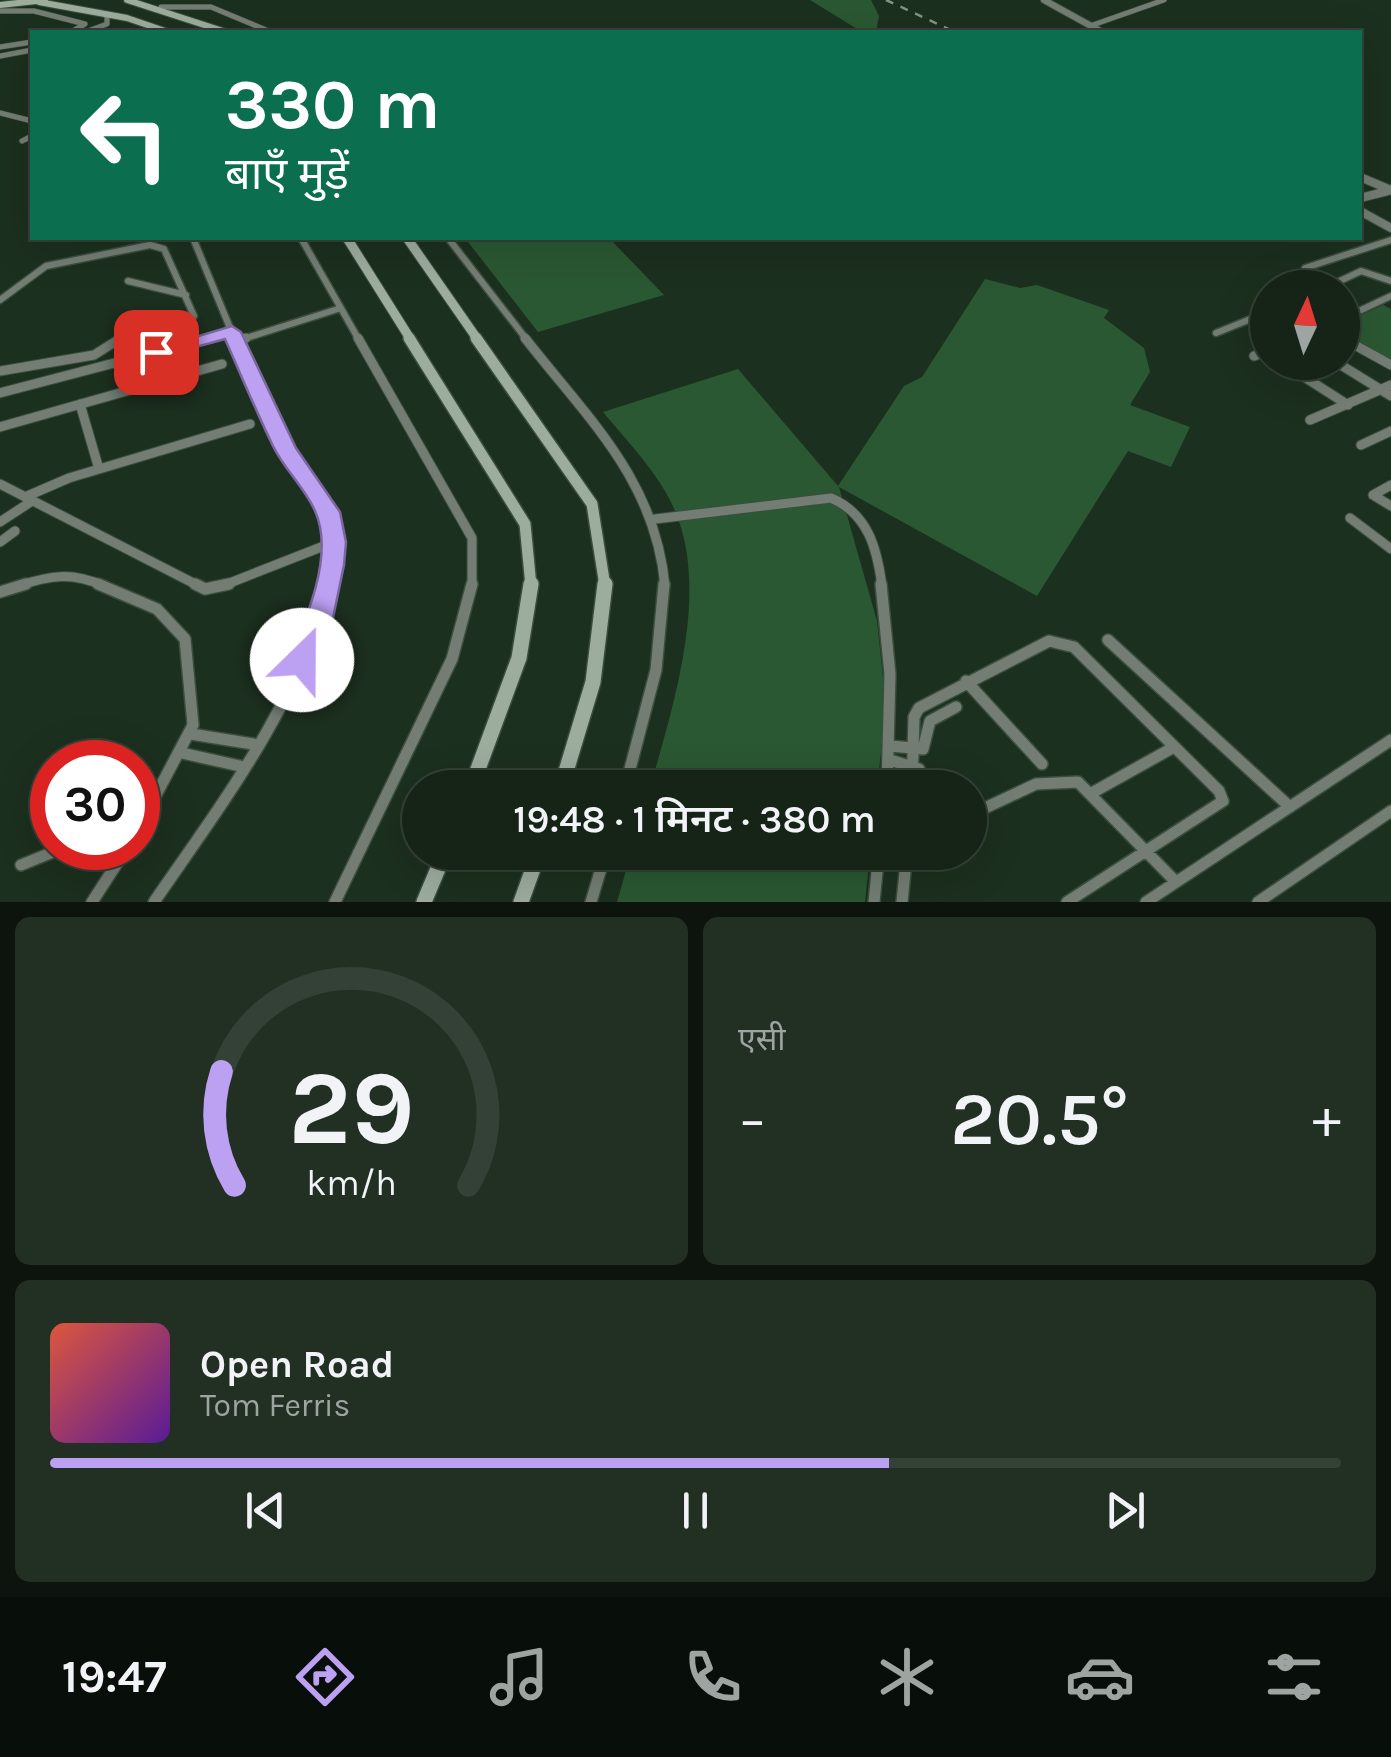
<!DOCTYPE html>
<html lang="hi">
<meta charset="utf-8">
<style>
:root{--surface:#152417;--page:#223024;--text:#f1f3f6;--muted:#9da4a1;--line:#344136;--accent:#bca0f2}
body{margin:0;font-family:Karla,"Noto Sans Devanagari",sans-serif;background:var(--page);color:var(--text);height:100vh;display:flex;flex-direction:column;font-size:38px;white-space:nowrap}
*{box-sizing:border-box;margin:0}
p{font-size:32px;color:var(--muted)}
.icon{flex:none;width:55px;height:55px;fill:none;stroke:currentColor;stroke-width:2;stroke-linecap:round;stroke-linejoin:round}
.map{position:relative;height:902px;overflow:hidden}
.details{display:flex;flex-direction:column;gap:15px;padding:15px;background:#0c140d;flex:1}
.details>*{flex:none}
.top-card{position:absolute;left:30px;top:30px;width:1332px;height:210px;border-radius:0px;box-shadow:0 10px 40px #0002,0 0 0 2px var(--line);background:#0b6e4f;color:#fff;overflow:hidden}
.needle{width:65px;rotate:4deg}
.fabs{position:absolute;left:1250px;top:270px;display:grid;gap:20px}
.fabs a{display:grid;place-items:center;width:110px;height:110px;border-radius:50%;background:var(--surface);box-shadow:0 10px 40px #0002,0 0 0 2px var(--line);font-size:50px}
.speed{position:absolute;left:30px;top:740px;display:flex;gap:20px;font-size:50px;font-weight:700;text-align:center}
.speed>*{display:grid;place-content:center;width:130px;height:130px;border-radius:50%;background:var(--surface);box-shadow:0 10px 40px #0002,0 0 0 2px var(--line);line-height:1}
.speed .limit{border:15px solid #d22;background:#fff;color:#111}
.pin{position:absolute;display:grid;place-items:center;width:85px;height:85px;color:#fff;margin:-42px;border-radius:20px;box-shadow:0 5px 15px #0006}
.me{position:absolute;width:110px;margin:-55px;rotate:23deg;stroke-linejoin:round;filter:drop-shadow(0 0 8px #0008)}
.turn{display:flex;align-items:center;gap:35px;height:210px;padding:0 30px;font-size:45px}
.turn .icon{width:130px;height:130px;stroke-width:2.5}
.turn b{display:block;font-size:70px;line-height:85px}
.big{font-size:75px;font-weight:600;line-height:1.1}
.details .widget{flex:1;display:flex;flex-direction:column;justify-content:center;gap:15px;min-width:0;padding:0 35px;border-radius:15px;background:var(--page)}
.details .dial{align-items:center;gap:0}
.dial svg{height:260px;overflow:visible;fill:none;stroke:var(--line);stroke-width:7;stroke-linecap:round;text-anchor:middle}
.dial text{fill:var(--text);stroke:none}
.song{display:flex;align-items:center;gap:30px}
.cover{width:120px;height:120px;border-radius:15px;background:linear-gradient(135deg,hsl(10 70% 55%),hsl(270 70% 35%))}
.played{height:10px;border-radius:5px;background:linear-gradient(90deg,var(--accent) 65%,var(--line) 65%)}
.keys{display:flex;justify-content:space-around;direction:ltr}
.heat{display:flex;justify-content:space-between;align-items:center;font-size:55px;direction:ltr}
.details .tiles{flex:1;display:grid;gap:15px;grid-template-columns:1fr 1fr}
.widget:last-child{grid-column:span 2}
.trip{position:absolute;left:402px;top:770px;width:585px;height:100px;border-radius:50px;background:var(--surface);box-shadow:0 10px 40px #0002,0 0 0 2px var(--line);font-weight:600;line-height:100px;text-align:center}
.menu{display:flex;height:160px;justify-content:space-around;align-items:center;background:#080e09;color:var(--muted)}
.menu .icon{width:70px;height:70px}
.menu .on{color:var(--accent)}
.menu b{font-size:45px;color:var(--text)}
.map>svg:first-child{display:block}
.green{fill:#2a5832}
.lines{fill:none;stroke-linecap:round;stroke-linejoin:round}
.minor-far3-casing{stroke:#3b4e3e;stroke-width:6}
.minor-far2-casing{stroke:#3b4e3e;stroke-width:9}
.minor-far1-casing{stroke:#3b4e3e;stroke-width:11}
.minor-casing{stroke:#3b4e3e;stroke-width:14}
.tertiary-far1-casing{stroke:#3b4e3e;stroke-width:8}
.tertiary-casing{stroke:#3b4e3e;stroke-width:10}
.secondary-far3-casing{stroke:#3b4e3e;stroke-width:8}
.secondary-far2-casing{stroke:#3b4e3e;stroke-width:11}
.secondary-far1-casing{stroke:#3b4e3e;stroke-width:14}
.secondary-casing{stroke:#3b4e3e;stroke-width:18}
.minor-far3{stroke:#737d74;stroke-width:5}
.minor-far2{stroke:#737d74;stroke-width:6}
.minor-far1{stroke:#737d74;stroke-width:9}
.minor{stroke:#737d74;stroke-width:11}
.tertiary-far1{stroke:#737d74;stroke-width:6}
.tertiary{stroke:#737d74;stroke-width:8}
.secondary-far3{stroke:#9cac9d;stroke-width:6}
.secondary-far2{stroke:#9cac9d;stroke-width:9}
.secondary-far1{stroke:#9cac9d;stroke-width:11}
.secondary{stroke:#9cac9d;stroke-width:15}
.rail{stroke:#829284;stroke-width:2.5;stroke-dasharray:8 8;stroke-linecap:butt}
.route{fill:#bca0f2;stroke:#7a689d;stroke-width:2.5}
</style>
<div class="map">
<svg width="1391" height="902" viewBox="0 0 1391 902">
<rect width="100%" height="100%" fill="#1c301f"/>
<!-- green -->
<path class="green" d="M 810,0 L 871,0 L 879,16 L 876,32 L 862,32 Z
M 465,238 L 609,238 L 664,295 L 538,332 Z
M 985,279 L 1020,288 L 1037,285 L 1109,310 L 1104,318 L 1144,348 L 1150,372 L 1130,405 L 1190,427 L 1171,467 L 1128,451 L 1037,596 L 839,487 L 877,621 L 886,707 L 877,787 L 650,788 C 673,706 710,593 675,511 C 661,476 627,441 603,412 L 738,369 L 838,486 L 904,386 L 922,377 Z
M 1383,305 L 1391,309 L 1391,362 L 1343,334 L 1342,324 Z
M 631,853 L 631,852 L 870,853 L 865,902 L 617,902 Z"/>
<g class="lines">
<defs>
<path id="minor-far3" d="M 161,7 L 211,7 L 271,32
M 0,11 L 34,11 L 85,24 L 71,32
M 1090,26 L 1164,0
M 85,32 L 107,24 L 107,14
M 121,32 L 160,32
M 0,47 L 32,42
M 0,56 L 32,50
M 0,113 L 32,121
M 22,141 L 32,136"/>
<path id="minor-far2" d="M 193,238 L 235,340
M 301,238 L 359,340
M 448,238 L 527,340
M 1305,268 L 1391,240
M 128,281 L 186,295
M 1325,288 L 1361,271 L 1391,281
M 0,300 L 46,266 L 150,245 L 164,249 L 194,316 C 172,338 142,324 117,340
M 1342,319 L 1391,296
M 1216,333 L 1268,312
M 1342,338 L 1346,340
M 201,340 L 232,332
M 240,340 L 341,308"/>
<path id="minor-far1" d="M 234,338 L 285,446 L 326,507 L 332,557 L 326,586
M 358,338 L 472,538 L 472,586
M 525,338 C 588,419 655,479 665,586
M 1342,338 L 1391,365
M 236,342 L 246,338
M 1254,356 L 1268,351
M 1281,362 L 1348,405
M 1336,362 L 1391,396
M 0,371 L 94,355 L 121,338
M 0,393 L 210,338
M 80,404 L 99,469
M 1310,420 L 1391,385
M 0,427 L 222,364
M 1361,445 L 1391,431
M 0,484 L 199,586
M 1391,485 L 1373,495 L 1391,506
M 25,497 L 69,478 L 250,424
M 1350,518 L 1391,549
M 655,519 L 831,498 C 868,514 877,548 882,586
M 0,522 L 32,501
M 0,542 L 15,531
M 18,586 C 51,575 72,572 104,586
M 222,586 L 334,542"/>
<path id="minor" d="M 98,584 L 157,609 L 185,639 L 193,725 L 138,829
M 195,584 L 205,589 L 229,584
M 881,584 L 890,674 L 887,788
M 0,592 L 26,584
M 1108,640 L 1290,807
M 966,681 L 1042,764
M 191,734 L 253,744
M 890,746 L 923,749 L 930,721 L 956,707
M 182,753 L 240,766
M 890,760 L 919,769 L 924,788
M 625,788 L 656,670 L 664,584
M 912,788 L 914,717 L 919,708 L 1049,641 L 1074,647 L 1219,791 L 1223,801 L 1067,902
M 1090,794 L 1174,747
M 970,815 L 1036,784 L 1078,782 L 1176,882
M 21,865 L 63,848
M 92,902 L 127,848
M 154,902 C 220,806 302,700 327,584
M 335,902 L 452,659 L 472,584
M 591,902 L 606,852
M 874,902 L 879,852
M 902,902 L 907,852
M 1146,902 L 1391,740
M 1258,902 L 1391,811"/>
<path id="tertiary-far1" d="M 1044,0 L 1102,32"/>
<path id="tertiary" d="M 1360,177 L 1391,190
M 1360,198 L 1388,191
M 1360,211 L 1391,228"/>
<path id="secondary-far3" d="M 127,0 L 226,32
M 39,2 L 127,18 L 168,32
M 0,5 L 45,0"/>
<path id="secondary-far2" d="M 347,238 L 411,340
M 407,238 L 478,340"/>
<path id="secondary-far1" d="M 409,338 L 525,524 L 531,586
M 476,338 L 592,504 L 605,586"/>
<path id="secondary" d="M 471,788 L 519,658 L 531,584
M 561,788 L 593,682 L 605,584
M 424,902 L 445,852
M 521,902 L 539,852"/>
</defs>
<!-- minor-far3 casing -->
<use href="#minor-far3" class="minor-far3-casing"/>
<!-- minor-far2 casing -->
<use href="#minor-far2" class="minor-far2-casing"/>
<!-- minor-far1 casing -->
<use href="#minor-far1" class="minor-far1-casing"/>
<!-- minor casing -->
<use href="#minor" class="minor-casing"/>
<!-- tertiary-far1 casing -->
<use href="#tertiary-far1" class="tertiary-far1-casing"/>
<!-- tertiary casing -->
<use href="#tertiary" class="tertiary-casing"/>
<!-- secondary-far3 casing -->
<use href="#secondary-far3" class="secondary-far3-casing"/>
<!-- secondary-far2 casing -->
<use href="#secondary-far2" class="secondary-far2-casing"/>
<!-- secondary-far1 casing -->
<use href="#secondary-far1" class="secondary-far1-casing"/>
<!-- secondary casing -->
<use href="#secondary" class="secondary-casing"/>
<!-- minor-far3 -->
<use href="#minor-far3" class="minor-far3"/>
<!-- minor-far2 -->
<use href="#minor-far2" class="minor-far2"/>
<!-- minor-far1 -->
<use href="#minor-far1" class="minor-far1"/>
<!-- minor -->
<use href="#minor" class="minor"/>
<!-- tertiary-far1 -->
<use href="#tertiary-far1" class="tertiary-far1"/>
<!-- tertiary -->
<use href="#tertiary" class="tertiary"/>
<!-- secondary-far3 -->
<use href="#secondary-far3" class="secondary-far3"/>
<!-- secondary-far2 -->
<use href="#secondary-far2" class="secondary-far2"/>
<!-- secondary-far1 -->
<use href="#secondary-far1" class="secondary-far1"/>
<!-- secondary -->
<use href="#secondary" class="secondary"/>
<!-- rail -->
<path class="rail" d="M 886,0 L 955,32"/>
</g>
<!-- route -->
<path class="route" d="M 232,326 L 241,332 L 296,448 L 340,512 L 346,542 L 344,565 L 333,618 L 312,668 L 292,668 L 288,660 C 306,620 335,555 315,511 C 305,488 284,469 273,446 C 256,411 241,375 225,339 L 156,358 L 145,352 Z"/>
</svg>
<div class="fabs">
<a><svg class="needle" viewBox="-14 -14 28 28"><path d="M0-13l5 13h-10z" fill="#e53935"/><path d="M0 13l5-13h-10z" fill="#9da4a1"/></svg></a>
</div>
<div class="speed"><div class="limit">30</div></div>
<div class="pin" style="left:156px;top:352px;background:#d93025"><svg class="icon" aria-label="arrive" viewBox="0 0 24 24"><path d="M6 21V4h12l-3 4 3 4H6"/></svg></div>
<svg class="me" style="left:302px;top:660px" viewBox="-20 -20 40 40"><circle r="19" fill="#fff"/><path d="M0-13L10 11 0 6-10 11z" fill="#bca0f2"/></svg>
<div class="trip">19:48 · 1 मिनट · 380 m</div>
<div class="top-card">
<div class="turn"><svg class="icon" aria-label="left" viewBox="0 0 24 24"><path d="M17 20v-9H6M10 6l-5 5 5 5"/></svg><div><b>330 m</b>बाएँ मुड़ें</div></div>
</div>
</div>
<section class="details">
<div class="tiles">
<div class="widget dial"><svg viewBox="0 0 100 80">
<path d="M14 69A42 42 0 1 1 86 69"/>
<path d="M14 69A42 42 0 0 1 10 34" stroke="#bca0f2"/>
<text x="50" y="56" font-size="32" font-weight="700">29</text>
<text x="50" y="72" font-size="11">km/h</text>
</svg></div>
<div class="widget"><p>एसी</p>
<div class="heat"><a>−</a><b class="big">20.5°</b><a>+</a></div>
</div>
<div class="widget">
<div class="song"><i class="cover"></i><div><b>Open Road</b><p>Tom Ferris</p></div></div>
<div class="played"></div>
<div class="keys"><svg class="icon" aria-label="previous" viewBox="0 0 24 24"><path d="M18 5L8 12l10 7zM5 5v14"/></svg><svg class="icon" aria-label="pause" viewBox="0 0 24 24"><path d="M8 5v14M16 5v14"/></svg><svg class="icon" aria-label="next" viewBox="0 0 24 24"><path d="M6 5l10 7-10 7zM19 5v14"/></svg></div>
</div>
</div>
</section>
<nav class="menu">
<b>19:47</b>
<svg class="icon on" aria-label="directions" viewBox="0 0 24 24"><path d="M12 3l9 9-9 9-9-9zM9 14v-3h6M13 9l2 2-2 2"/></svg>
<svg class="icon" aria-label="music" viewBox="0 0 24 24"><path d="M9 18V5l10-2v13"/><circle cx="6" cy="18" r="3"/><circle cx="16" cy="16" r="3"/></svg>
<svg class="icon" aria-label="phone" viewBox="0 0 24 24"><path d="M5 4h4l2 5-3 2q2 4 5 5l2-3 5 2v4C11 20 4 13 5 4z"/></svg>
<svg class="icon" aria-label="climate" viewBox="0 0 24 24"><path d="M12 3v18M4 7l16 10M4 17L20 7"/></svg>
<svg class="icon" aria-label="car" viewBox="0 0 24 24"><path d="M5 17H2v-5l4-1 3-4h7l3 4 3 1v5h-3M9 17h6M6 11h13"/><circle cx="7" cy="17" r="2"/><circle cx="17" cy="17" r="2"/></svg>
<svg class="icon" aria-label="filters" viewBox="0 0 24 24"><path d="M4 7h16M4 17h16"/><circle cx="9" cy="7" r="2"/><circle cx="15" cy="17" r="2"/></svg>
</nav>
